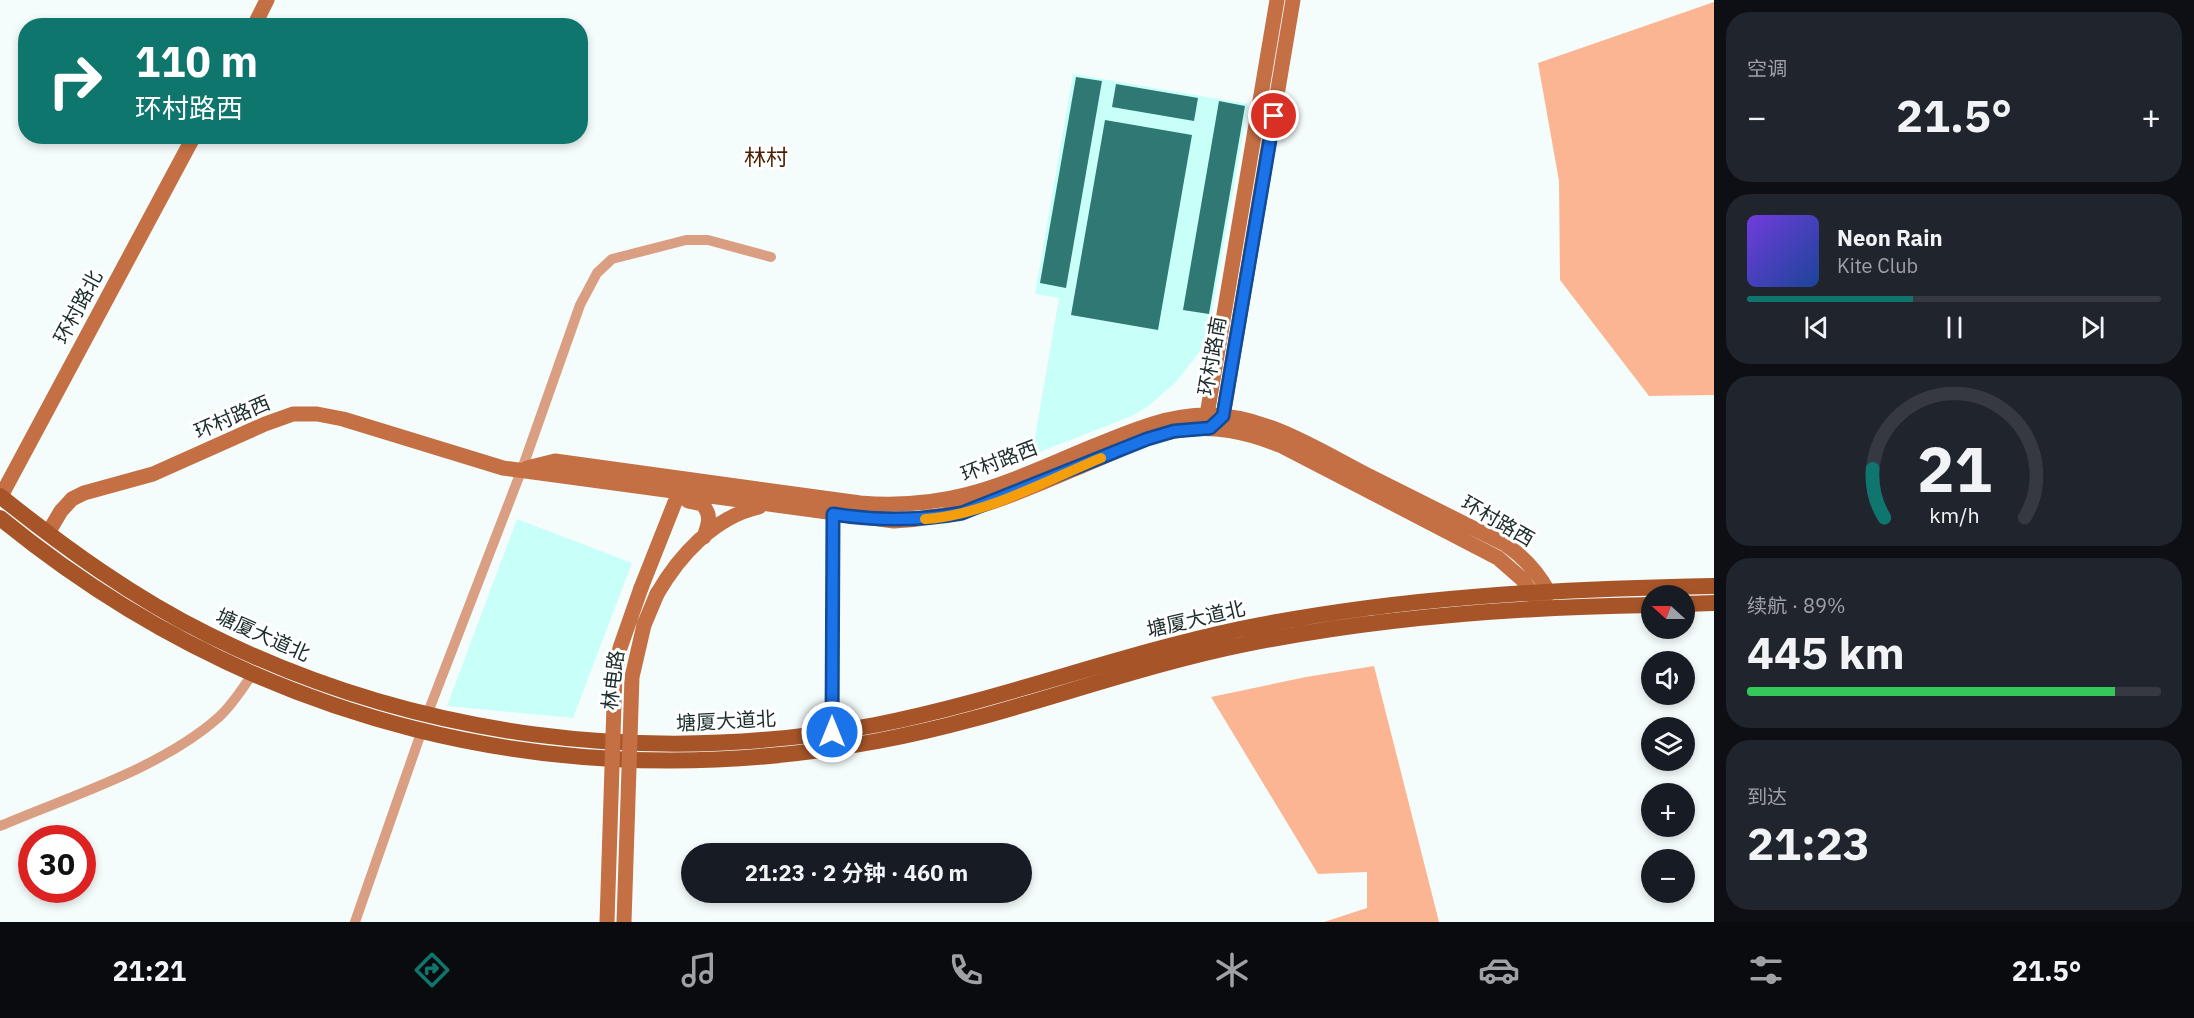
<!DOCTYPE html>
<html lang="zh">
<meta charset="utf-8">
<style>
:root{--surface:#171b24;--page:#20242c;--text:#f1f3f6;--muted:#9ea1a6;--line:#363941;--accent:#0f766e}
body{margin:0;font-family:"IBM Plex Sans","Noto Sans SC",sans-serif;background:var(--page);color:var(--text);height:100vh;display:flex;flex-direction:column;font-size:22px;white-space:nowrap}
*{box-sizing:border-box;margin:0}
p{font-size:20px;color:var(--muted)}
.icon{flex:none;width:33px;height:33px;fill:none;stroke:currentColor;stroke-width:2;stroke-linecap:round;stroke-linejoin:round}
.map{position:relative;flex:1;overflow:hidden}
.side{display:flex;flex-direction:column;gap:12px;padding:12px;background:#0d0f14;width:480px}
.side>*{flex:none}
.top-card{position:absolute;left:18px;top:18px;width:570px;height:126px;border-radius:24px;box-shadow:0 3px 9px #0003;background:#0f766e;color:#fff;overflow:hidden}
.needle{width:39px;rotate:291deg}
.tools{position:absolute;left:1641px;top:585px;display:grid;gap:12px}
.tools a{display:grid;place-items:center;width:54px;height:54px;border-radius:50%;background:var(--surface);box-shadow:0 3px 9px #0003;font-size:30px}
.speed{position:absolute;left:18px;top:825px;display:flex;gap:12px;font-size:30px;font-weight:700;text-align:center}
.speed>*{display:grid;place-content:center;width:78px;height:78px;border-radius:50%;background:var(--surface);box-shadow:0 3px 9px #0003;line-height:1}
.speed .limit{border:9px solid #d22;background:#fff;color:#111}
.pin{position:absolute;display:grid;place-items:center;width:51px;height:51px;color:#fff;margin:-26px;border:3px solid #fff;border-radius:50%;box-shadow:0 2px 6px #0007}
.me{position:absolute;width:66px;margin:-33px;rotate:0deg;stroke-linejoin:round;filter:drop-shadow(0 0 4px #0008)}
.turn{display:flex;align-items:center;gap:21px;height:126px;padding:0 18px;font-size:27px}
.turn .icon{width:78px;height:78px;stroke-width:2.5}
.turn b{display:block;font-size:42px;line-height:51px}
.big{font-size:45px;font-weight:700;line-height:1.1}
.side .card{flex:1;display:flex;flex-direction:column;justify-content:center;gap:9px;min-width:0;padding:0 21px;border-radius:24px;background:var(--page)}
.side .dial{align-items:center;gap:0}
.dial svg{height:156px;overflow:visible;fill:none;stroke:var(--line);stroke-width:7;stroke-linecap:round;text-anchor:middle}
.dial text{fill:var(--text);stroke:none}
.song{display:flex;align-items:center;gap:18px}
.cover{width:72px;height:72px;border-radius:9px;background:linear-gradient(135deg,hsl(260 70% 55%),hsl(220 70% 35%))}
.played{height:6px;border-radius:3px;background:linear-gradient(90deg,var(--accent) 40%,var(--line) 40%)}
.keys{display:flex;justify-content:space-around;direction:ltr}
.heat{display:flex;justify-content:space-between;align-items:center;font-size:33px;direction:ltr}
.charge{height:9px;border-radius:4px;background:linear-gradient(90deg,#34c759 89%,var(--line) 0)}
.trip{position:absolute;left:681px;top:843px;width:351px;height:60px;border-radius:30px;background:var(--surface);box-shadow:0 3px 9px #0003;font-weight:700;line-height:60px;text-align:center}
.menu{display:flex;height:96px;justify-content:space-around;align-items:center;background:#090b0e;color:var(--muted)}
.menu .icon{width:42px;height:42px}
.menu .current{color:var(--accent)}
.menu b{font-size:27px;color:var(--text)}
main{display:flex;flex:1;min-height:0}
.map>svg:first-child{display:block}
.built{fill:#c8fff9}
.forest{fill:#fcb592}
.building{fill:#307873}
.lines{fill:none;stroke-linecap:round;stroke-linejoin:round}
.street{stroke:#da9f82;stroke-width:10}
.secondary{stroke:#c47044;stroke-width:15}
.primary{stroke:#a75528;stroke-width:16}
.secondary-bridge{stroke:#c47044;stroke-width:15}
.route-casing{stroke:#114b97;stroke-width:15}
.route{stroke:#1a73e8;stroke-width:10}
.slow{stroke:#f59e0b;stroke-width:10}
.labels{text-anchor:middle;stroke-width:6;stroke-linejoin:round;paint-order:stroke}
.street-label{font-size:20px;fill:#1b2c2b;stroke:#fff}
.quarter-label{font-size:22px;fill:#4d1f02;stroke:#fff}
</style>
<main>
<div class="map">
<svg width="1714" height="922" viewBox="0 0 1714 922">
<rect width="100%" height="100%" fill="#f5fdfc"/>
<!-- built -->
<path class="built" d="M 1073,74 L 1248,104 L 1207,339 L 1198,354 L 1175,383 L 1147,407 L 1132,416 L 1032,455 L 1059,298 L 1035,294 Z
M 517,519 L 632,563 L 573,718 L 447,706 Z"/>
<!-- forest -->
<path class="forest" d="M 1714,2 L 1714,395 L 1649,396 L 1560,280 L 1559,181 L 1538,63 Z
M 1374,666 L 1439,922 L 1324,922 L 1367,908 L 1367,872 L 1318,874 L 1211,697 L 1306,677 Z"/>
<!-- building -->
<path class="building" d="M 1076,77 L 1102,81 L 1066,288 L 1040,283 Z
M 1116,84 L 1198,98 L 1194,121 L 1112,107 Z
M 1219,101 L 1245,106 L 1209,314 L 1183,310 Z
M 1105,120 L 1192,135 L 1158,330 L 1071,315 Z"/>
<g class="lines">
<!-- street -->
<path class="street" d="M 427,715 L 522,469 L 580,305 L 597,273 L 612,259 L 686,240 L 708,240 L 771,257
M 832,732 L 833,514
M 0,826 C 70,796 162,768 219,717 C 233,704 243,688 253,673
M 355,922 L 421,733"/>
<!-- secondary -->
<path class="secondary" d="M 254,26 L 267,0
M 1216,422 L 1223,416 L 1293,0
M 1209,423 L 1207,415 L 1277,0
M 527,468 L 555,461 L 860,503 C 955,511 1009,481 1094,446 C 1131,431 1167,415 1207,415 C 1265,415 1317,449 1367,475 C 1413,498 1459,521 1505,544 C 1524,557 1537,571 1548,591 L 1543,603
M 0,498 L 194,136
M 688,501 L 702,504 C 712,515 709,523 704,537
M 48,533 L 61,511 L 72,499 L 84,493 L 153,474 L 265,424 L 293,414 L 317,414 L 343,419 L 503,468 L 894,521 C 972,517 1027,489 1098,459 C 1123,449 1149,435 1175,431 C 1213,424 1247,432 1282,446 L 1498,558 L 1522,579 L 1537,601
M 641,588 L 679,492 L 684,487
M 657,594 C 679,556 714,517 759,507"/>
<!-- primary -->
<path class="primary" d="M 0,496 C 65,548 134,598 209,635 C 416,738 648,767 875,725 C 998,701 1117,655 1240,629 C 1397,597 1554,589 1714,586
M 0,518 C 252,724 559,800 878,741 C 1003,718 1122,669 1246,644 C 1380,617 1515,607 1652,605
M 1684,604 L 1714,603"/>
<!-- secondary-bridge -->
<path class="secondary-bridge" d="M 607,922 L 615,674 L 620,648 L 641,588
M 624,922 L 632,677 L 644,625 L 657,594"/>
</g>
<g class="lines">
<defs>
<path id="route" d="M 832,732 L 833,514 C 877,521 918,521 962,513 L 1147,439 L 1174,431 L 1210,428 L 1223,416 L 1274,116"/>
</defs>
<!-- route casing -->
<use href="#route" class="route-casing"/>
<!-- route -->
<use href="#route" class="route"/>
<!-- slow -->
<path class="slow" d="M 925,519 C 982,516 1048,480 1101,458"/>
</g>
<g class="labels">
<!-- street labels -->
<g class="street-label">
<text transform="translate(78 307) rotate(-62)" y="7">环村路北</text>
<text transform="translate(1212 356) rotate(-80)" y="7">环村路南</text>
<text transform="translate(232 417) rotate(-23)" y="7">环村路西</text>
<text transform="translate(999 461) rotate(-21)" y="7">环村路西</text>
<text transform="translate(1498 521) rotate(30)" y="7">环村路西</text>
<text transform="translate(1196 619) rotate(-13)" y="7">塘厦大道北</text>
<text transform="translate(263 635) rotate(24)" y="7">塘厦大道北</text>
<text transform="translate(613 680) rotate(-83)" y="7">林电路</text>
<text transform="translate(726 721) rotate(-3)" y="7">塘厦大道北</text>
</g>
<!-- quarter labels -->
<g class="quarter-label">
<text x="766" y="165">林村</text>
</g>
</g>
</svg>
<div class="tools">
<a><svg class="needle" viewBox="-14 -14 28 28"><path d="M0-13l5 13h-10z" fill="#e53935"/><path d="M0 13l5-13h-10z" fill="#9ea1a6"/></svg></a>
<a><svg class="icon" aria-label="sound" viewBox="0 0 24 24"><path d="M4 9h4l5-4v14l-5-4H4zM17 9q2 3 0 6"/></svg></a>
<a><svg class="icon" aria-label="layers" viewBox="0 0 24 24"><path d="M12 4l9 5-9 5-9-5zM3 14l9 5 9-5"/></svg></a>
<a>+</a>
<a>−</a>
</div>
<div class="speed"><div class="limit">30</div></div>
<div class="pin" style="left:1274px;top:116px;background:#d93025"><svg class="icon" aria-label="arrive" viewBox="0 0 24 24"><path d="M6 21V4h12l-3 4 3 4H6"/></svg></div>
<svg class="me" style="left:832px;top:732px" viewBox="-20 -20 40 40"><circle r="17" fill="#1a73e8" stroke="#fff" stroke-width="3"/><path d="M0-11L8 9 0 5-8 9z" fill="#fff"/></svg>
<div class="trip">21:23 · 2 分钟 · 460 m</div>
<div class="top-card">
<div class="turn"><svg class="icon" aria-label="right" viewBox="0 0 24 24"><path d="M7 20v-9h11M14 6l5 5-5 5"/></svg><div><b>110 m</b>环村路西</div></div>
</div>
</div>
<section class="side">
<div class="card"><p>空调</p>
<div class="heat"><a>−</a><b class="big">21.5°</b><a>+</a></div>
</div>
<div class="card">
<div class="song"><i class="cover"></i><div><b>Neon Rain</b><p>Kite Club</p></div></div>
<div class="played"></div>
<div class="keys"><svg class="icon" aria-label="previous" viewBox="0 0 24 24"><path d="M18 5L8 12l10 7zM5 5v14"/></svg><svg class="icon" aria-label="pause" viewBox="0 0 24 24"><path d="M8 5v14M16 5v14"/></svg><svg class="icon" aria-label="next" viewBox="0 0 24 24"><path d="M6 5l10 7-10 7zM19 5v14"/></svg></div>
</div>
<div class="card dial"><svg viewBox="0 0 100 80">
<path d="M14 69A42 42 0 1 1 86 69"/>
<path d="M14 69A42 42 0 0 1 8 44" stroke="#0f766e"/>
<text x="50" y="56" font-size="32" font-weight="700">21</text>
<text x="50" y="72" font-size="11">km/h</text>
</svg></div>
<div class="card"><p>续航 · 89%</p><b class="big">445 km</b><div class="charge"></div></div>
<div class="card"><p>到达</p><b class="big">21:23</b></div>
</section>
</main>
<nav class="menu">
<b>21:21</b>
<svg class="icon current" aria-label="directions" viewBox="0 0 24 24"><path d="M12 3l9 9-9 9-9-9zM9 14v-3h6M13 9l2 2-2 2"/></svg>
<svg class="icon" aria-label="music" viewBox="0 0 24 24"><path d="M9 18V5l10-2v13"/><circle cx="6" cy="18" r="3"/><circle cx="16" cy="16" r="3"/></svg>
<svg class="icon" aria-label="phone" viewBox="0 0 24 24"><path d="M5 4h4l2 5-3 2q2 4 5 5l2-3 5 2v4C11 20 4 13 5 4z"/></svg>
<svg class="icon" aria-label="climate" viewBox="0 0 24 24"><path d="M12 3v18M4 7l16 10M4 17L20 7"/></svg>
<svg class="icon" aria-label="car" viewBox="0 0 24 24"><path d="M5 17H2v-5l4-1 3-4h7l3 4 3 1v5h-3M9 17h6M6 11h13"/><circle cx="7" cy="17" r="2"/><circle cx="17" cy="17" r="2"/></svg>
<svg class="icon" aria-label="filters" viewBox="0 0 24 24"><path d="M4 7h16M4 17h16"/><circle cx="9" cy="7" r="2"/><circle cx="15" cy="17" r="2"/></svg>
<b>21.5°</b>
</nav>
